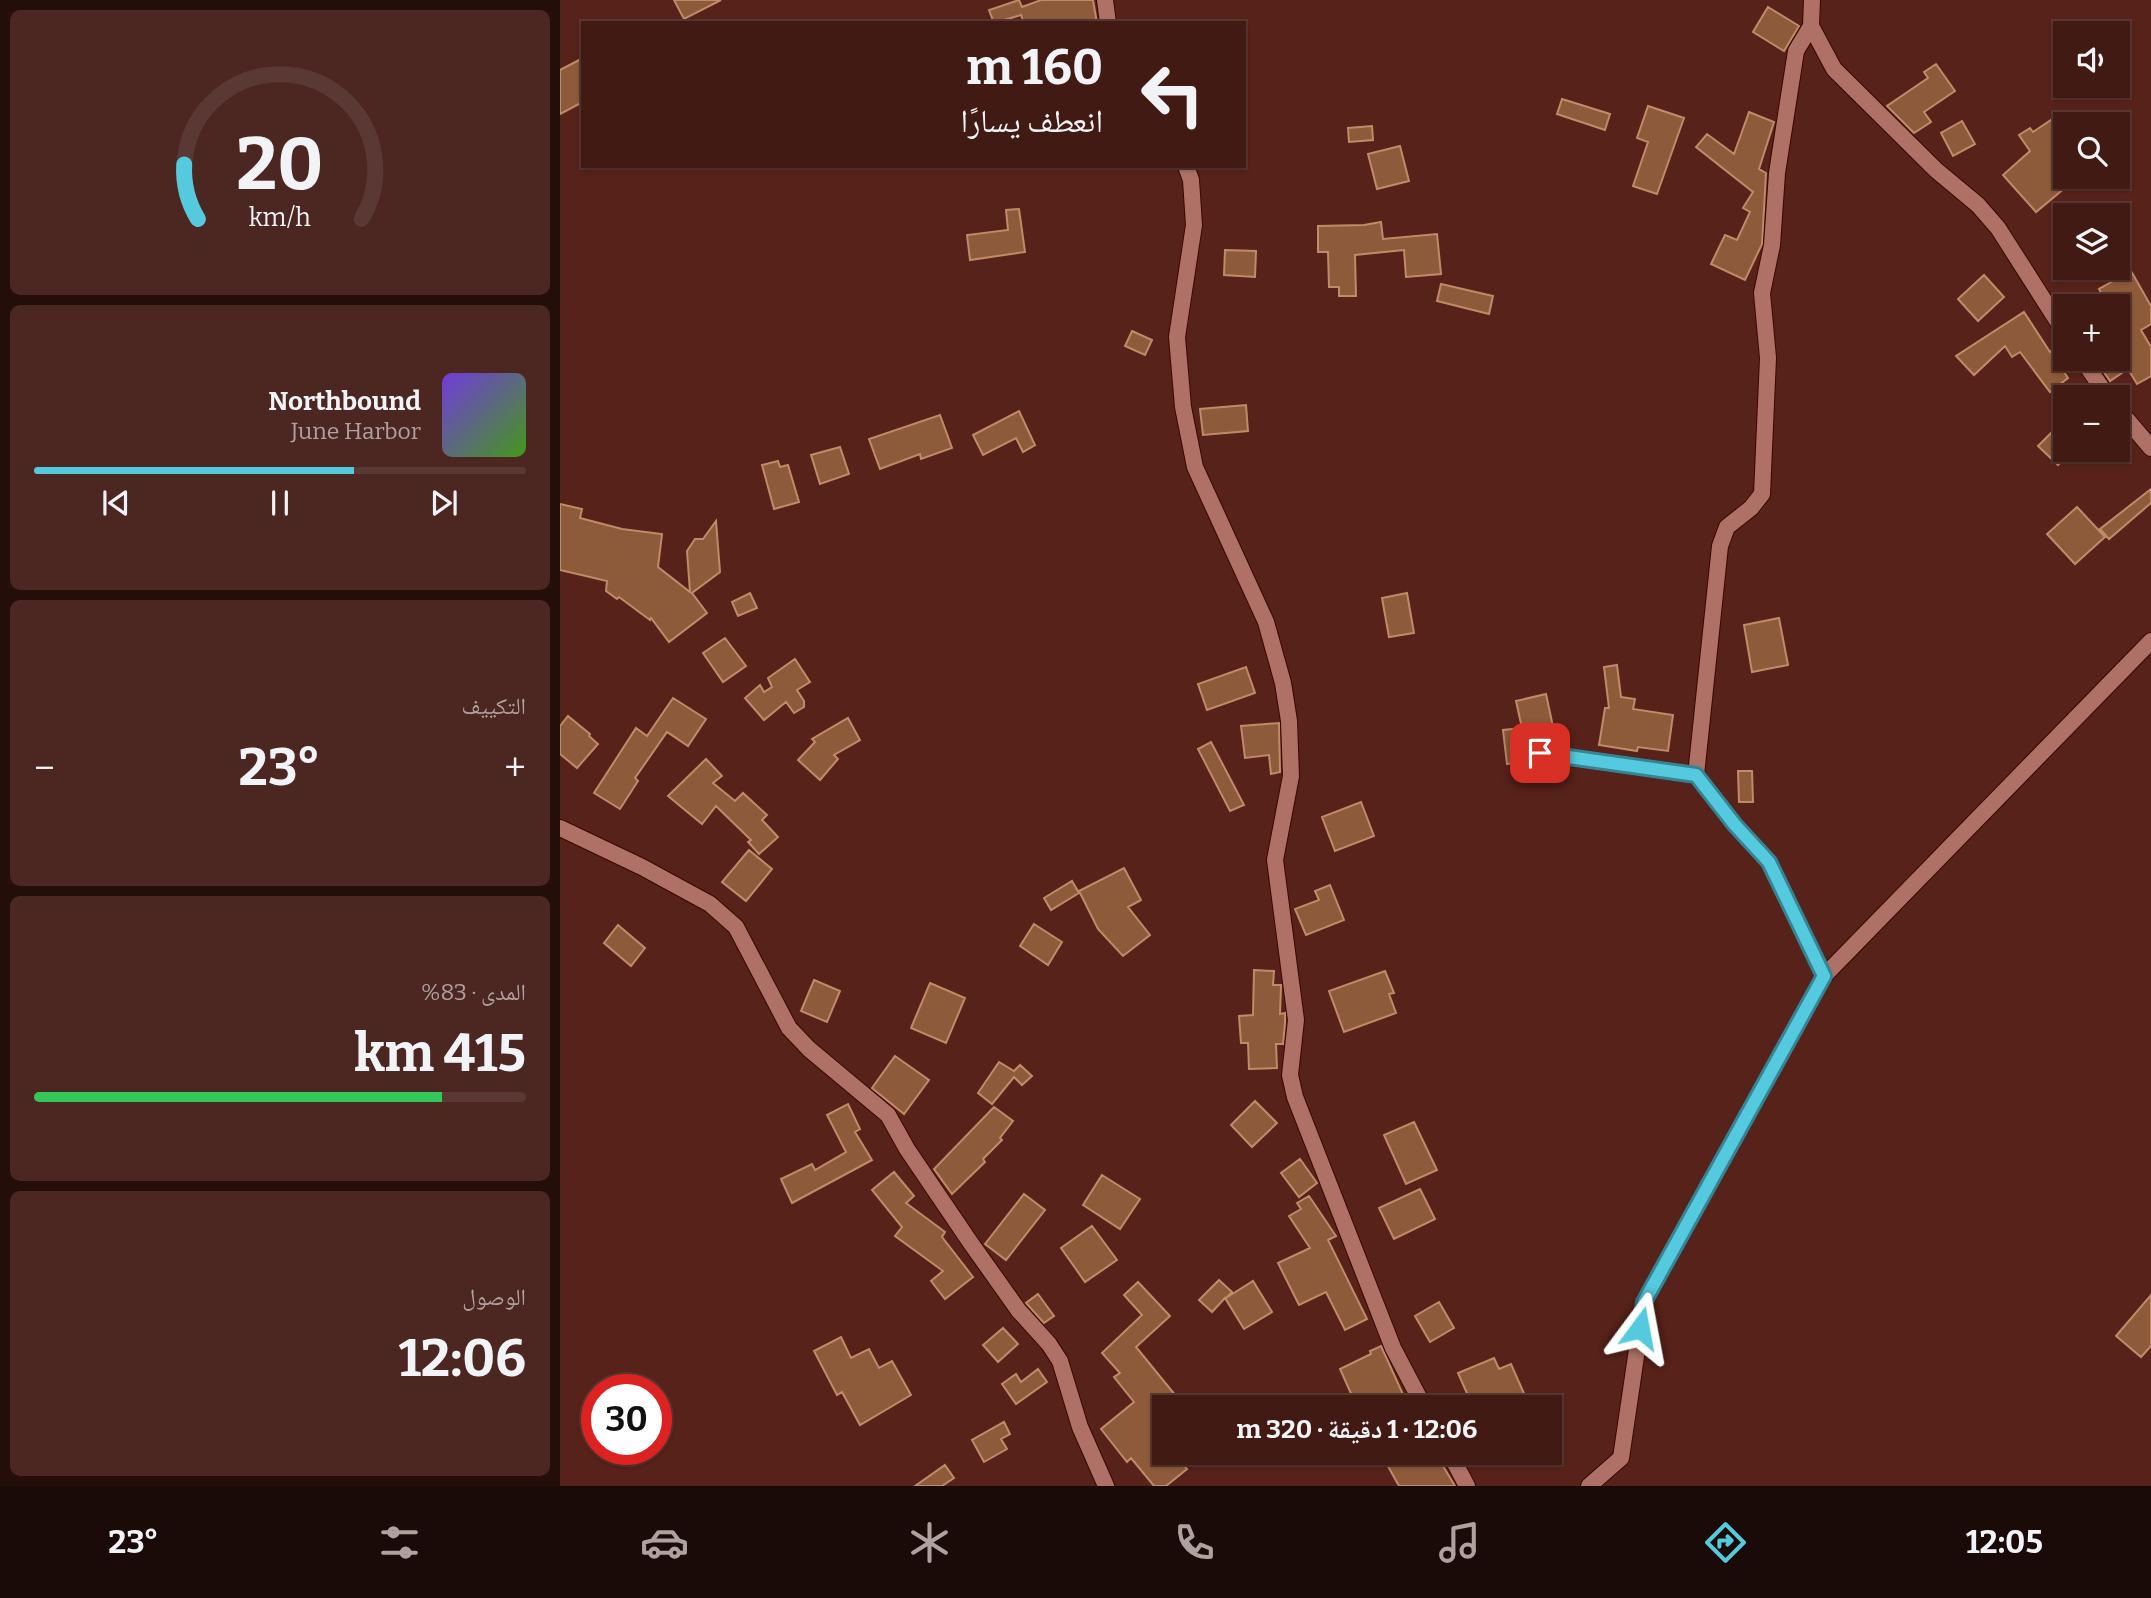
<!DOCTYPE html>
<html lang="ar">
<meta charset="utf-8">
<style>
:root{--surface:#411a13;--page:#4c2721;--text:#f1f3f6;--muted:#aea1a0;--line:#5a3833;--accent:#55cadf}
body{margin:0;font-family:Bitter,"Noto Naskh Arabic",serif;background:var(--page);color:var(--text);direction:rtl;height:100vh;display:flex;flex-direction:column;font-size:26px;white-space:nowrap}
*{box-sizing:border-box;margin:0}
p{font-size:23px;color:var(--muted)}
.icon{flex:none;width:38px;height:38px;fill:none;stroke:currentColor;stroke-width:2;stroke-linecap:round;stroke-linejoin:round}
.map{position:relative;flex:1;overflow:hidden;direction:ltr}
.drawer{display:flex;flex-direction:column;gap:10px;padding:10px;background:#240e0a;width:560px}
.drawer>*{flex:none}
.top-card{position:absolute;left:21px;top:21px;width:665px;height:147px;border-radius:0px;box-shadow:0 2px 5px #0004,0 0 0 2px var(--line);direction:rtl;background:#411a13;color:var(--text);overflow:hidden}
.tools{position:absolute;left:1493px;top:21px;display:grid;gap:14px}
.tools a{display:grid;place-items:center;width:77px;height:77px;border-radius:0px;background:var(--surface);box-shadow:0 2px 5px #0004,0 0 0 2px var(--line);font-size:35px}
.speed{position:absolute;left:21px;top:1374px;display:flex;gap:14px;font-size:35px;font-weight:700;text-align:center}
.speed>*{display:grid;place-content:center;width:91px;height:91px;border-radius:50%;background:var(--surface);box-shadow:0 2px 5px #0004,0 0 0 2px var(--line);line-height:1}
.speed .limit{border:10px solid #d22;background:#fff;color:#111}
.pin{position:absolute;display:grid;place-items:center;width:60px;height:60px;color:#fff;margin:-30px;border-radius:14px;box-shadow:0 4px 10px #0006}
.me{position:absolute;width:77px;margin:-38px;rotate:13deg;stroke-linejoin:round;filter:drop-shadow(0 0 5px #0008)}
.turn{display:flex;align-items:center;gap:24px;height:147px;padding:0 28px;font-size:32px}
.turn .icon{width:91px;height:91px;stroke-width:2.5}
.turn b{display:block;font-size:49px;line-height:60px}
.big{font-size:52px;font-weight:700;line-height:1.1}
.drawer .widget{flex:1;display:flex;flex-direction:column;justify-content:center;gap:10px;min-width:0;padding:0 24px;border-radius:10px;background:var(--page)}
.drawer .dial{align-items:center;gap:0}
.dial svg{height:182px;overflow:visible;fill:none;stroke:var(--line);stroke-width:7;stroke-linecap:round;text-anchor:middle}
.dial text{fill:var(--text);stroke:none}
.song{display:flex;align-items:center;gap:21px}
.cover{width:84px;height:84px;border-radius:10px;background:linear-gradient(135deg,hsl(260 70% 55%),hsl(100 70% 35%))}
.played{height:7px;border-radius:4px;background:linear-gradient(90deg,var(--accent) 65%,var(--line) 65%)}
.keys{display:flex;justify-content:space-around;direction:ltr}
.heat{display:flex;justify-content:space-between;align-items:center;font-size:38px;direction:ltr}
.charge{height:10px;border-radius:5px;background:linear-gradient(90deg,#34c759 83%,var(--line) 0)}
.trip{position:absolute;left:592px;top:1395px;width:410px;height:70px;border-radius:0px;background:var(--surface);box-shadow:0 2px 5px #0004,0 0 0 2px var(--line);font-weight:700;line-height:70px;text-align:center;direction:rtl}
.menu{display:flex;height:112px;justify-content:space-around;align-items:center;background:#1a0a08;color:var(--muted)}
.menu .icon{width:49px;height:49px}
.menu .on{color:var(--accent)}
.menu b{font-size:32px;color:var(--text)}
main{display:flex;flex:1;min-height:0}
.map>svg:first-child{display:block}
.building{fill:#8d5a3a;stroke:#c18a69;stroke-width:2}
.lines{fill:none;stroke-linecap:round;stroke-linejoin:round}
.street-casing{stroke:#3a0702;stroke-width:18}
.street{stroke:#af7165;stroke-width:16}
.route-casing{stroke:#378391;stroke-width:18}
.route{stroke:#55cadf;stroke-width:12}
</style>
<main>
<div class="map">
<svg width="1591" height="1486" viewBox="0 0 1591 1486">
<rect width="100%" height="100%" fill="#572219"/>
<!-- building -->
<path class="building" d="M 114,0 L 161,0 L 124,19 Z
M 459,0 L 462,7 L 481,0 L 533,0 L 537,23 L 464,23 L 461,15 L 434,23 L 429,10 Z
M 1208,7 L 1239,26 L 1224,51 L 1193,32 Z
M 23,58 L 23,102 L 0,114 L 0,70 Z
M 1376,64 L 1395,91 L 1364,112 L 1371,122 L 1354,133 L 1327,106 L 1368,78 L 1364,72 Z
M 1002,99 L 1050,114 L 1045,130 L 997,114 Z
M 1088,106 L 1124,118 L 1097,194 L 1073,186 L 1088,142 L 1077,138 Z
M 1189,112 L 1214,122 L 1199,169 L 1206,173 L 1202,244 L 1185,280 L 1151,264 L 1165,235 L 1177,240 L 1190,212 L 1183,208 L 1193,192 L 1136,147 L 1147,134 L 1174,154 Z
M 1494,118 L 1505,134 L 1505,177 L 1518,177 L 1476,212 L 1443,175 L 1470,151 L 1459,135 L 1470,128 L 1473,132 Z
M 1402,121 L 1415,144 L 1393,156 L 1381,133 Z
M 812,126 L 813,140 L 789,142 L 788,128 Z
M 840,146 L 849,181 L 817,189 L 808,154 Z
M 459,209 L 465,252 L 410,260 L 407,235 L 448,230 L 446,210 Z
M 821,222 L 823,239 L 877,234 L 881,274 L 846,277 L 844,250 L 795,255 L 796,296 L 779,296 L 779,287 L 769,287 L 768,252 L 758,252 L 758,226 L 804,225 Z
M 665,250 L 696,251 L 695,277 L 664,275 Z
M 1571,271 L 1591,306 L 1591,324 L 1581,330 L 1591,347 L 1591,376 L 1577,384 L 1568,369 L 1550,381 L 1535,359 L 1558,359 L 1558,306 L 1548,306 L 1539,289 Z
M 1424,275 L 1444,297 L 1418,321 L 1398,299 Z
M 881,284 L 933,296 L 929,314 L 877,301 Z
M 1464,312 L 1490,352 L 1496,347 L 1511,367 L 1504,372 L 1508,378 L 1490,392 L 1460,352 L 1452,357 L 1445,346 L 1414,375 L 1396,356 Z
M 572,331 L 592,340 L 585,355 L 565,346 Z
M 686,405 L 688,431 L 643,435 L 640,409 Z
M 459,411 L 475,445 L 463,452 L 456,438 L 423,455 L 413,435 Z
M 380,415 L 392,448 L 361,459 L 360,454 L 320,469 L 309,439 Z
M 1505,419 L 1505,458 L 1498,465 L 1478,446 Z
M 280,447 L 289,474 L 260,484 L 251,455 Z
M 218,461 L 220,467 L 228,465 L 239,502 L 214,509 L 202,465 Z
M 1591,489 L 1591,503 L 1549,539 L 1540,529 Z
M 0,504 L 22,509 L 20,518 L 62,529 L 102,534 L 98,567 L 130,592 L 127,551 L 135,539 L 143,539 L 156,521 L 160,572 L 132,593 L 147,613 L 109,642 L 91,618 L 90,620 L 59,597 L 57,599 L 46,591 L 47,581 L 0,570 Z
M 1517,507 L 1545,537 L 1515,564 L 1487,534 Z
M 190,593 L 197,608 L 178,616 L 172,602 Z
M 847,593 L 854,633 L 829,637 L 822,598 Z
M 1219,618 L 1228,665 L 1192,672 L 1184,625 Z
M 165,638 L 186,666 L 163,682 L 143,653 Z
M 235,659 L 250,682 L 237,690 L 244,701 L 244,707 L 234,713 L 226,702 L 204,720 L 185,698 L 200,685 L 204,692 L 212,687 L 208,678 Z
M 1057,665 L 1061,697 L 1075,699 L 1073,709 L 1113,715 L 1108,751 L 1078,747 L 1077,751 L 1039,745 L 1045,708 L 1049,708 L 1044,667 Z
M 686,667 L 695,693 L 647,710 L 638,684 Z
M 986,694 L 995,736 L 958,745 L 960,762 L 947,764 L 943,730 L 962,728 L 956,701 Z
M 113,698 L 146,719 L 128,746 L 107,732 L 75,778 L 78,781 L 60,809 L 34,793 L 76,728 L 87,736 Z
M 8,716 L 30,734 L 29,736 L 38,744 L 17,768 L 0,754 L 0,726 Z
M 288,718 L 300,740 L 274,755 L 278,759 L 260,780 L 238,760 L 255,742 L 252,739 Z
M 719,723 L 720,772 L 711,774 L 709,755 L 685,758 L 681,726 Z
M 651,742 L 684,805 L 670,811 L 638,749 Z
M 146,759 L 162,776 L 153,783 L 175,801 L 183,793 L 207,815 L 202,820 L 218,837 L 199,854 L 188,842 L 191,840 L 156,806 L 142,824 L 108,796 Z
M 1178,771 L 1192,771 L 1193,802 L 1179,802 Z
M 801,802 L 814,836 L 775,851 L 762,817 Z
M 189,850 L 212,869 L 186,901 L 162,882 Z
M 564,868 L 581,900 L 568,907 L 590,935 L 563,956 L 538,929 L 519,891 Z
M 512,881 L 519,893 L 491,910 L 484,898 Z
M 770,885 L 784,920 L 746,935 L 735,909 L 759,900 L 755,891 Z
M 474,924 L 502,942 L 488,965 L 460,946 Z
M 58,925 L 85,948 L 71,966 L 44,943 Z
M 694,970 L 714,971 L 713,985 L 721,985 L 720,1014 L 725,1013 L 725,1023 L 723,1044 L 716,1044 L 717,1068 L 689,1069 L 688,1043 L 681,1043 L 679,1016 L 693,1015 Z
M 825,971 L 834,993 L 829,994 L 836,1013 L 784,1032 L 769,991 Z
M 254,980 L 280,991 L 267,1022 L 241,1011 Z
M 370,983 L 405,998 L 386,1043 L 351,1028 Z
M 335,1056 L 369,1080 L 344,1114 L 312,1088 Z
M 439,1062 L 454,1071 L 460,1065 L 472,1076 L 462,1085 L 454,1077 L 432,1104 L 418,1093 Z
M 695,1101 L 717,1123 L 692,1147 L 671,1125 Z
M 288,1104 L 300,1129 L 295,1132 L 312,1160 L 232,1203 L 221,1179 L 252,1164 L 255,1170 L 286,1152 L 267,1115 Z
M 434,1107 L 453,1121 L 440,1138 L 442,1140 L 423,1159 L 425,1162 L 392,1194 L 374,1169 Z
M 854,1122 L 877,1170 L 846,1184 L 824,1135 Z
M 740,1159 L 757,1183 L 739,1197 L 721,1173 Z
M 334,1172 L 354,1196 L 346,1203 L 385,1232 L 382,1237 L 413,1277 L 385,1299 L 371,1281 L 383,1271 L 335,1236 L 342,1227 L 312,1190 Z
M 542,1175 L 580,1199 L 560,1229 L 523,1205 Z
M 860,1189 L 875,1219 L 834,1239 L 819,1208 Z
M 464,1194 L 485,1210 L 446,1260 L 425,1244 Z
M 749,1196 L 776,1236 L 768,1240 L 807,1319 L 785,1330 L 766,1292 L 739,1305 L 718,1263 L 750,1248 L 729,1216 L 741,1209 L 737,1203 Z
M 532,1226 L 557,1260 L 525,1282 L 501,1248 Z
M 659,1280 L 672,1292 L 666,1298 L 693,1281 L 712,1312 L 684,1329 L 665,1298 L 652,1312 L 639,1300 Z
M 578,1282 L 610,1316 L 576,1347 L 625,1407 L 604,1407 L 604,1452 L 613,1452 L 627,1469 L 606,1486 L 594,1486 L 571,1458 L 567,1462 L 541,1429 L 574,1402 L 554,1377 L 560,1373 L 542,1353 L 582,1315 L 564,1295 Z
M 478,1294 L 494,1316 L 484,1323 L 466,1303 Z
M 1591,1295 L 1591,1346 L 1581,1357 L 1556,1336 Z
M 879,1302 L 894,1328 L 870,1342 L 855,1316 Z
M 443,1328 L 458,1344 L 438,1362 L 423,1345 Z
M 281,1337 L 291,1358 L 309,1349 L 319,1368 L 332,1361 L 351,1395 L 300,1425 L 282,1392 L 277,1395 L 254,1351 Z
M 821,1346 L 846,1401 L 835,1407 L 797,1407 L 780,1369 L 811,1354 L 810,1351 Z
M 934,1358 L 939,1369 L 951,1364 L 970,1407 L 913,1407 L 898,1373 Z
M 478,1369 L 487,1382 L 456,1404 L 442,1384 L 456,1374 L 461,1382 Z
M 444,1422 L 450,1434 L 441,1439 L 447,1449 L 424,1462 L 412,1440 Z
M 820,1452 L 860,1452 L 866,1462 L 877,1456 L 895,1486 L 839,1486 Z
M 385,1465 L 394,1478 L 382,1486 L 355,1486 Z"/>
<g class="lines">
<defs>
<path id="street" d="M 545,0 L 548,23
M 1252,0 L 1251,26 L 1274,69 L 1376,170 L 1418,205 L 1438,228 L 1505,333
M 626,166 L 631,180 L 634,225 L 617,337 L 623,407 L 635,467 L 706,622 L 723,683 L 729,721 L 731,776 L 715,860 L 736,1020 L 730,1075 L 735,1097 L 833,1348 L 864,1407
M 1522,359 L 1548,397
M 1558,409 L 1591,448
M 980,753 L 1136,775 L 1175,825 L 1209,862 L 1264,976
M 1136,775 L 1160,546 L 1167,527 L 1191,508 L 1202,494 L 1208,358 L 1202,293 L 1212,245 L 1217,173 L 1236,51 L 1251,26
M 0,828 L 82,867 L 150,904 L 176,927 L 229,1028 L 249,1049 L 328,1115 L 347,1149 L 410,1242 L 459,1311 L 489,1344 L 500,1361 L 520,1427 L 546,1486
M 889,1452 L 907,1486
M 1029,1486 L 1061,1458 L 1084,1302 L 1264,976 L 1591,641"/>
</defs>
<!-- street casing -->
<use href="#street" class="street-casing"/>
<!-- street -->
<use href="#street" class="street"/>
</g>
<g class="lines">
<defs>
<path id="route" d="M 980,753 L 1136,775 L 1175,825 L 1209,862 L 1264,976 L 1084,1302 L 1080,1328"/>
</defs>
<!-- route casing -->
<use href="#route" class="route-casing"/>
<!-- route -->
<use href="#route" class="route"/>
</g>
</svg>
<div class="tools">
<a><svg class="icon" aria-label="sound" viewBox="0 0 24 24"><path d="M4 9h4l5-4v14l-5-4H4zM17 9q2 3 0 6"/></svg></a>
<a><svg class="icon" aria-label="search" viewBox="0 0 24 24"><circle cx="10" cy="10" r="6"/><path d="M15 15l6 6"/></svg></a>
<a><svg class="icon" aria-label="layers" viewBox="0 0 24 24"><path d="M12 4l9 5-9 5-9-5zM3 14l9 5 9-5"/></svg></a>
<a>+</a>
<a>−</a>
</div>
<div class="speed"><div class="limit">30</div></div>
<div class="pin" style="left:980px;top:753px;background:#d93025"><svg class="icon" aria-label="arrive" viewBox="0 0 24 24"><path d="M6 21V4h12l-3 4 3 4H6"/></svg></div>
<svg class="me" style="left:1080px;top:1328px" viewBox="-20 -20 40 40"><path d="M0-17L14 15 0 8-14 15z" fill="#55cadf" stroke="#fff" stroke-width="4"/></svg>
<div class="trip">12:06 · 1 دقيقة · 320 m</div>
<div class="top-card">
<div class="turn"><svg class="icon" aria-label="left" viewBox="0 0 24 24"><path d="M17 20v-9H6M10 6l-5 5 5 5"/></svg><div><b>160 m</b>انعطف يسارًا</div></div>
</div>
</div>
<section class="drawer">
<div class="widget dial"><svg viewBox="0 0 100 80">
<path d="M14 69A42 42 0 1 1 86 69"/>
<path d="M14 69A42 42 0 0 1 8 45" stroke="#55cadf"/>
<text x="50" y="56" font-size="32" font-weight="700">20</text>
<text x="50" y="72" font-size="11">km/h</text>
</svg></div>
<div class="widget">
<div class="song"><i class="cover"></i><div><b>Northbound</b><p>June Harbor</p></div></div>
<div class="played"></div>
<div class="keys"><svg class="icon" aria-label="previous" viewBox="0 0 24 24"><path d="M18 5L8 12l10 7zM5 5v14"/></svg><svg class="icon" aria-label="pause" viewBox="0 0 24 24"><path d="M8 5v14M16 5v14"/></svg><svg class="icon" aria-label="next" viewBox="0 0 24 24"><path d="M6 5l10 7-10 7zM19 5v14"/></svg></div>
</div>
<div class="widget"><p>التكييف</p>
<div class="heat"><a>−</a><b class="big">23°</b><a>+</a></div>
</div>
<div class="widget"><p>المدى · 83%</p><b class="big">415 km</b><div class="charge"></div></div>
<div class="widget"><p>الوصول</p><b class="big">12:06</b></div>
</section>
</main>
<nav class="menu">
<b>12:05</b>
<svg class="icon on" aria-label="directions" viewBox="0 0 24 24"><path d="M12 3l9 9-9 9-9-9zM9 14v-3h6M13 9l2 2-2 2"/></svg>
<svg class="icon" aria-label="music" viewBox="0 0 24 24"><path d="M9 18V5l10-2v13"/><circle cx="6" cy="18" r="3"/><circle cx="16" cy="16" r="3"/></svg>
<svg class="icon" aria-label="phone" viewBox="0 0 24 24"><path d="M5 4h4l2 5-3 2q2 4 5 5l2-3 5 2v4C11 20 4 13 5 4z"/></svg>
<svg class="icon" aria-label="climate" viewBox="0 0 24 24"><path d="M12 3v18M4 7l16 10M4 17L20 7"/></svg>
<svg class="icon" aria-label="car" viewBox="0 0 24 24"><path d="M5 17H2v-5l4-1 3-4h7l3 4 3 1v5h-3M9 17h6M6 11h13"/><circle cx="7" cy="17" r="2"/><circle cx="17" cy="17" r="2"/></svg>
<svg class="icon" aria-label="filters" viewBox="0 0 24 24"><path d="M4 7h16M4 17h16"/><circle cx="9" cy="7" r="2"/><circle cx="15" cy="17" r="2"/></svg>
<b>23°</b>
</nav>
